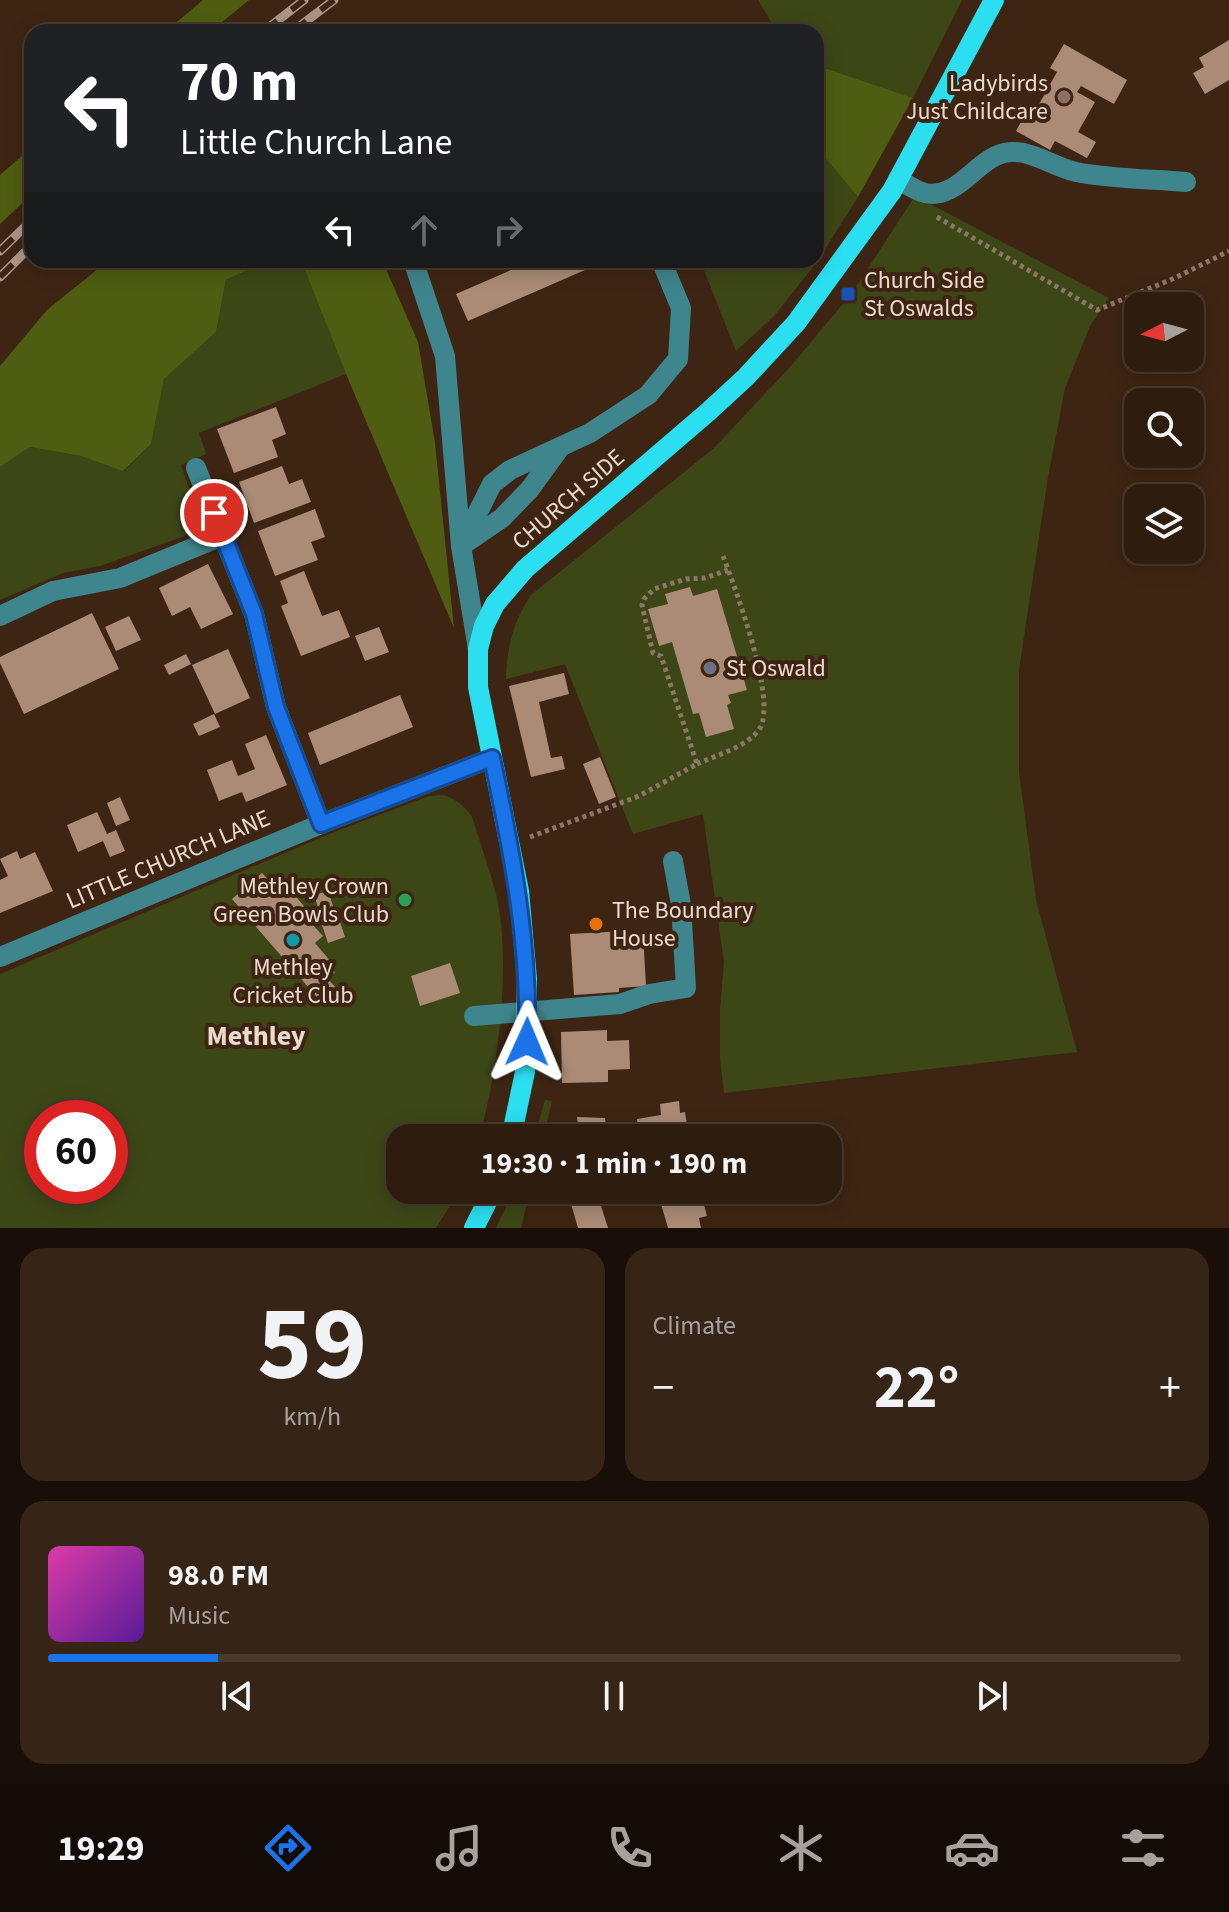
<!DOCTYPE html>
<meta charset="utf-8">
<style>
:root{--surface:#2e1c0e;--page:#362517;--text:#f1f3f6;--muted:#a7a19e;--line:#493a2e;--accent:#1a73e8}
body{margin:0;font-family:"Source Sans 3",sans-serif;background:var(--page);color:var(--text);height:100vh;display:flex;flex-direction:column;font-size:30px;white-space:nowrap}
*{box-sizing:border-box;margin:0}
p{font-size:26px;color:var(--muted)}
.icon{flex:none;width:44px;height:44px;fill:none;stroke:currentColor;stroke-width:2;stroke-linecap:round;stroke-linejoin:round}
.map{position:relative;height:1228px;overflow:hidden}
.side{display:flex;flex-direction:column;gap:20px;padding:20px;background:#190f08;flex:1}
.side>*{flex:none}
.guide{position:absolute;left:24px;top:24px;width:800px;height:244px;border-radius:24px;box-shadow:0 4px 20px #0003,0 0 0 2px var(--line);background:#202124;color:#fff;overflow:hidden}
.needle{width:52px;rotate:264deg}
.fabs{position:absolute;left:1124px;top:292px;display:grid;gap:16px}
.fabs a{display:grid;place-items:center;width:80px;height:80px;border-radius:16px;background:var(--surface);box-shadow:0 4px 20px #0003,0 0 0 2px var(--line);font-size:40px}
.speed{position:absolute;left:24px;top:1100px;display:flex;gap:16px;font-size:40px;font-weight:700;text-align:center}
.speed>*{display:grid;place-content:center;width:104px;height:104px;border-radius:50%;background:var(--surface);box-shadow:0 4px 20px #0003,0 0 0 2px var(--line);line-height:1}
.speed .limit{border:12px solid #d22;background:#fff;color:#111}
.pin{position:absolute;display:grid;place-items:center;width:68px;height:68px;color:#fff;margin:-34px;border:4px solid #fff;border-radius:50%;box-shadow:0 2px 8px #0007}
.me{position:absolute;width:88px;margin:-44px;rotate:1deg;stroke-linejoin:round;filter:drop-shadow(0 0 6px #0008)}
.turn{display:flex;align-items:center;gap:28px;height:168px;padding:0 24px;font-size:36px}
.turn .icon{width:104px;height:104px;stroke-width:2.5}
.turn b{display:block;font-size:56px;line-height:68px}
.lanes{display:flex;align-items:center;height:76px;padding:0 24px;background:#0003;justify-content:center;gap:40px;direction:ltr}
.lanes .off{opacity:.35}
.big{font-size:60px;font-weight:700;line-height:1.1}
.side .card{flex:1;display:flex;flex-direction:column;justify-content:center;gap:12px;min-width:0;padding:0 28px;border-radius:24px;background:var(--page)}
.side .dial{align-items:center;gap:0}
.dial b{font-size:104px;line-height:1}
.song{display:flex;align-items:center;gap:24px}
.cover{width:96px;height:96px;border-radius:12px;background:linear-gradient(135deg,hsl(320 70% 55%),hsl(270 70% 35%))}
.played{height:8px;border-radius:4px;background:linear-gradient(90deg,var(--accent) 15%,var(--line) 15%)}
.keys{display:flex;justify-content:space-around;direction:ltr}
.heat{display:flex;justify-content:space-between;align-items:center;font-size:44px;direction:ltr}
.side .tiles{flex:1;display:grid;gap:20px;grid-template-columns:1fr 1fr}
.card:last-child{grid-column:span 2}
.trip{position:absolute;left:386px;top:1124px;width:456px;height:80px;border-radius:24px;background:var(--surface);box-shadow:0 4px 20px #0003,0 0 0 2px var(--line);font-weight:700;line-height:80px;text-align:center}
.tab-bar{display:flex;height:128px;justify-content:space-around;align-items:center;background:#120b06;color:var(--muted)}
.tab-bar .icon{width:56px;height:56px}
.tab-bar .selected{color:var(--accent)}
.tab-bar b{font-size:36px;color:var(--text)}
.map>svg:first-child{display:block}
.green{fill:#3d4716;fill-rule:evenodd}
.forest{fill:#4e5d11}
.building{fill:#ab8b76}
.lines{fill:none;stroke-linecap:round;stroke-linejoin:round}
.path{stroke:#8c7668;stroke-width:5;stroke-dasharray:4 4;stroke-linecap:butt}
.minor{stroke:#3f858d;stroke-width:20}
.major{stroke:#2bdef0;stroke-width:20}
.rail-casing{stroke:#ab9789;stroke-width:9}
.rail{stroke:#3e2513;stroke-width:6;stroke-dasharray:18;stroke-linecap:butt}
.route-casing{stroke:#114b97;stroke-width:20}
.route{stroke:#1a73e8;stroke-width:14}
.education-dot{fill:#8d6e63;stroke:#3e2513;stroke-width:3}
.transit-dot{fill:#1a4fb4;stroke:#3e2513;stroke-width:3}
.worship-dot{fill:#6b7280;stroke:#3e2513;stroke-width:3}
.leisure-dot{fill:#2e9e5b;stroke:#3e2513;stroke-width:3}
.food-dot{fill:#e8710a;stroke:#3e2513;stroke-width:3}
.culture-dot{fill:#0f9aa8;stroke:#3e2513;stroke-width:3}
.labels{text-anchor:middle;stroke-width:8;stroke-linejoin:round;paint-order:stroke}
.poi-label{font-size:24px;fill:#ecdacf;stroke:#3e2513;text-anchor:start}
.street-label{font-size:24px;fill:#ecdacf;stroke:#3e2513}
.quarter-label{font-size:28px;font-weight:bold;fill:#ecdacf;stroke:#3e2513}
</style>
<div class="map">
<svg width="1229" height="1228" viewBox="0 0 1229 1228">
<rect width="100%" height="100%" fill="#3e2513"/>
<!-- green -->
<path class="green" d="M 758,0 L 962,0 L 913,98 L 816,65 L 816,32 L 777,32 Z
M 816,147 L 858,197 L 817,262 L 774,316 L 736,351 L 700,260 L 816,260 Z
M 915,196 L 1109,298 L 1090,326 L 1065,388 L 1048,477 L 1019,670 L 1019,772 L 1036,900 L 1077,1052 L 724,1093 L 720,1059 L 720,1010 L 724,962 L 703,814 L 633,834 L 565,664 L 506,679 C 507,647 513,622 531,595 L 713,449 L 791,366 L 852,293 Z
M 269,260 L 303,264 L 346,374 L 199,433 L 206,454 L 181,465 L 200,520 L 199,527 L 193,533 L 100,566 L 63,573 L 0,600 L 0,467 L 30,447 L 81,456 L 124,471 L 151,444 L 164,379 L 216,332 L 226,280 Z
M 442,795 C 456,799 464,805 472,817 C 480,842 489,868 496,894 C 512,960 498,1073 479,1138 L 400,1138 L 400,1190 L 460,1190 L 436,1228 L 0,1228 L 0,974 L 332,833 L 429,796 ZM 42,1118 L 110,1118 L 110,1186 L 42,1186 Z
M 545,1100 L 552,1101 L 543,1138 L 534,1138 Z
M 514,1190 L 530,1190 L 521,1228 L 496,1228 Z"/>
<!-- forest -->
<path class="forest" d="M 203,0 L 249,0 L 210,32 L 165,32 Z
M 816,65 L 913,98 L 858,197 L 816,147 Z
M 32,147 L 32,194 L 0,224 L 0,175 Z
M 109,260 L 269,260 L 226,280 L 216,332 L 164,379 L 151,444 L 123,471 L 81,456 L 30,447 L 0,467 L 0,366 L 47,310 Z
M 283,260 L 382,260 L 418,342 L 435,443 L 454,628 L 346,374 L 303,265 Z"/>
<!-- building -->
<path class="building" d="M 1229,40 L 1229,80 L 1205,94 L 1193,73 L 1204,67 L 1199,58 Z
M 1064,44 L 1127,80 L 1114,104 L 1081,86 L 1077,92 L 1095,102 L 1078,132 L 1096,142 L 1087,158 L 1055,141 L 1050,150 L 1016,131 L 1027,111 L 1033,115 L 1057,72 L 1050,68 Z
M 534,260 L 608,260 L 468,321 L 456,294 Z
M 276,407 L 286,434 L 272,440 L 278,457 L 234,473 L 217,429 Z
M 282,466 L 289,484 L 302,479 L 311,502 L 254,523 L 239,482 Z
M 315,509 L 325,537 L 311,542 L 318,560 L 275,576 L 258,531 Z
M 208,564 L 233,614 L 201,629 L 190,607 L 172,616 L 159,588 Z
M 304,571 L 322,616 L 339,610 L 350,637 L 301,656 L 281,606 L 288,603 L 280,581 Z
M 690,587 L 693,596 L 717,589 L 747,690 L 728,695 L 731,703 L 727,705 L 734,729 L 706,737 L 699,713 L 693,714 L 672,642 L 659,646 L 648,609 L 668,604 L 665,594 Z
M 92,613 L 119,669 L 24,714 L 0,663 L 0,657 Z
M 129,616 L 141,640 L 116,651 L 105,627 Z
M 379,627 L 389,652 L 365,661 L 355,636 Z
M 228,649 L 250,698 L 215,714 L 192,665 Z
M 186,654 L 191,664 L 169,675 L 164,665 Z
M 564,673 L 569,694 L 539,702 L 551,758 L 562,756 L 565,769 L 531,777 L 509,686 Z
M 400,695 L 413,727 L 320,765 L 308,733 Z
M 214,714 L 220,727 L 199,736 L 193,724 Z
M 266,735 L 287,785 L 246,802 L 242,792 L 219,801 L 207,770 L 232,760 L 238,776 L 255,769 L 245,744 Z
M 600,757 L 616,797 L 599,804 L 583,764 Z
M 120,797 L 130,820 L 116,826 L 107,803 Z
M 97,812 L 107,834 L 116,830 L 125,851 L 110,857 L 103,841 L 78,852 L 67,825 Z
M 17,851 L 20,859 L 35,852 L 53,891 L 0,913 L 0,880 L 8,876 L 0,859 Z
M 262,873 L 272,884 L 280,878 L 315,919 L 311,923 L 323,936 L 315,943 L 332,963 L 329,965 L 335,972 L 328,979 L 338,990 L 323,1004 L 232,899 Z
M 328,891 L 335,912 L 321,917 L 314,895 Z
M 338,916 L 345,937 L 328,943 L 321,922 Z
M 626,931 L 626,934 L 643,933 L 646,986 L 619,988 L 619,992 L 574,995 L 570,934 Z
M 450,963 L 460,993 L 420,1006 L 411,976 Z
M 607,1030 L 607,1041 L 629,1040 L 630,1069 L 608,1070 L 608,1082 L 562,1083 L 561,1032 Z
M 679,1101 L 680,1113 L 685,1112 L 689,1138 L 639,1138 L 637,1119 L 661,1115 L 660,1104 Z
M 577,1117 L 605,1118 L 606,1128 L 611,1127 L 615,1138 L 554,1138 L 553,1134 L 579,1131 Z
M 714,1132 L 716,1138 L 696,1138 L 696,1137 Z
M 567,1190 L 596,1190 L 608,1228 L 578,1228 Z
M 671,1190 L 700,1190 L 707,1216 L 699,1218 L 701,1228 L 668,1228 L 661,1204 L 674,1200 Z"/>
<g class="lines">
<!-- path -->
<path class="path" d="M 937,217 L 1097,310 L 1175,278 L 1229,251
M 697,764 C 716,755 748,747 760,728 C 777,699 735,588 723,556
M 530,837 L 639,796 L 697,764 L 661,656 L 653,653 L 642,605 L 644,599 L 654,589 L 686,579 L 705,578 L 728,570"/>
<!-- minor -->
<path class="minor" d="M 898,179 C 906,184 916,191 925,193 C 959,201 979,153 1011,152 C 1033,151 1054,167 1076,172 C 1112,179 1149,179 1186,182
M 413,260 L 445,356 L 461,546 L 478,649
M 196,468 L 254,614 L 276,707 L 321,824
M 464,544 L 502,518 L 530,489 L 559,449
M 461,546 L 492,484 L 510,470 L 590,433 L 648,395 L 678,359 L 681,308 L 661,260
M 0,616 L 53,591 L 120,578 L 222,536
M 0,957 L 321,824 L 492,758
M 474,1016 L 620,1004 L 649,994 L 686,988 L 681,905 L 673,861"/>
<!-- major -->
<path class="major" d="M 511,1138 L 525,1072 L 527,979 L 519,891 L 478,687 L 478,649 L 484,626 L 495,604 L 525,569 L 708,412 L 746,377 L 796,323 L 892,191 L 994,0
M 474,1228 L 493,1190"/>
<defs>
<path id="rail" d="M 263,32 L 304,0
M 292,32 L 334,0
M 0,251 L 32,220
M 0,277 L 32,245"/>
</defs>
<!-- rail casing -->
<use href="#rail" class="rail-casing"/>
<!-- rail -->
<use href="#rail" class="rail"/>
</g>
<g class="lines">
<defs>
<path id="route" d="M 214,513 L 254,614 L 276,707 L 321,824 L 492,758 C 512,852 530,945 527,1042"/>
</defs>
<!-- route casing -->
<use href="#route" class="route-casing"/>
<!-- route -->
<use href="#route" class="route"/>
</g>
<!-- markers -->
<circle class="education-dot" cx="1064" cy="97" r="8"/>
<rect class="transit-dot" x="840" y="286" width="16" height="16" rx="4"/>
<circle class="worship-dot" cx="710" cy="668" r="8"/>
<circle class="leisure-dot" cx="405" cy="900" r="8"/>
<circle class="food-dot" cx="596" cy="924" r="8"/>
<circle class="culture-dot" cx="293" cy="940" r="8"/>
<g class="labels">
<!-- poi labels -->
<g class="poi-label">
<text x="1048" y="91" text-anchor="end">Ladybirds<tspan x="1048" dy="28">Just Childcare</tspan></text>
<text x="864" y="288">Church Side<tspan x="864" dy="28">St Oswalds</tspan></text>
<text x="726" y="676">St Oswald</text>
<text x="389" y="894" text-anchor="end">Methley Crown<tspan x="389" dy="28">Green Bowls Club</tspan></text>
<text x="612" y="918">The Boundary<tspan x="612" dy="28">House</tspan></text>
<text x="293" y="975" text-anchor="middle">Methley<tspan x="293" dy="28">Cricket Club</tspan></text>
</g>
<!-- street labels -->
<g class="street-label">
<text transform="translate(568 499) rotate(-41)" y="8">CHURCH SIDE</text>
<text transform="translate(168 859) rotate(-23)" y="8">LITTLE CHURCH LANE</text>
</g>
<!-- quarter labels -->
<g class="quarter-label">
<text x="256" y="1045">Methley</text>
</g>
</g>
</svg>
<div class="fabs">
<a><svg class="needle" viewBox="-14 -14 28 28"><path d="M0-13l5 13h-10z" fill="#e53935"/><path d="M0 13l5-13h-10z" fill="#a7a19e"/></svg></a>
<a><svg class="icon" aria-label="search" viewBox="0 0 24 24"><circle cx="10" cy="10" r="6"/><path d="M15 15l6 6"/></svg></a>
<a><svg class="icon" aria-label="layers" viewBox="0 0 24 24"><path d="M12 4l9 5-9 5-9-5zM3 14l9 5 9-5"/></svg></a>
</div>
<div class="speed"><div class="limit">60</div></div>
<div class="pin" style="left:214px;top:513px;background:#d93025"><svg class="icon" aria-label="arrive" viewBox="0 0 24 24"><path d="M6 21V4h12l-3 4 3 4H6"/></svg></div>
<svg class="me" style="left:527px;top:1042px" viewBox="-20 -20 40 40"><path d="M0-17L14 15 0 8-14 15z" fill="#1a73e8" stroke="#fff" stroke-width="4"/></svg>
<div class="trip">19:30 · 1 min · 190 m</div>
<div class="guide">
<div class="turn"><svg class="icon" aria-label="left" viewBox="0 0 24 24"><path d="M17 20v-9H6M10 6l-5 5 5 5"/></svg><div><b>70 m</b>Little Church Lane</div></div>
<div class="lanes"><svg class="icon" aria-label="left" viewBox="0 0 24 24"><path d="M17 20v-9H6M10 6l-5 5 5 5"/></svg><svg class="icon off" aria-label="ahead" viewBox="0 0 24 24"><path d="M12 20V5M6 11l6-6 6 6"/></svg><svg class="icon off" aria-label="right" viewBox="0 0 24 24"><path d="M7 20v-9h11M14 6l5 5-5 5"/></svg></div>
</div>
</div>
<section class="side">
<div class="tiles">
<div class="card dial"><b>59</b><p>km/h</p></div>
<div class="card"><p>Climate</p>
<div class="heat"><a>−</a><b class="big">22°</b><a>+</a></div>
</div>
<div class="card">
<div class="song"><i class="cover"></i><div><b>98.0 FM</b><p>Music</p></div></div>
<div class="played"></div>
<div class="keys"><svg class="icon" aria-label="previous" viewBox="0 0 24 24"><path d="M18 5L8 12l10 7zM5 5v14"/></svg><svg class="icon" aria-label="pause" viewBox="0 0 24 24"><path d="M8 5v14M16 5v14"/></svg><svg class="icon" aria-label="next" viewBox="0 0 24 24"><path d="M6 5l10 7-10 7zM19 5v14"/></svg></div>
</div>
</div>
</section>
<nav class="tab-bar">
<b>19:29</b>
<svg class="icon selected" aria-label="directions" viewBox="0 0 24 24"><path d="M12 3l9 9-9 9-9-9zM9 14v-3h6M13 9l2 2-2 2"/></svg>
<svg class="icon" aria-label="music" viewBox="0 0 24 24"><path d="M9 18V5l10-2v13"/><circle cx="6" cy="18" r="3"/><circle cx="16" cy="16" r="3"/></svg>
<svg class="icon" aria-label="phone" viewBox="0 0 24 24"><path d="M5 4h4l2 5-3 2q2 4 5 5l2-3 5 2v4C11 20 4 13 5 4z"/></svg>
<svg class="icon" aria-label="climate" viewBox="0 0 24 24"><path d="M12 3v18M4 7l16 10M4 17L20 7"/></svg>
<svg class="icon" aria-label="car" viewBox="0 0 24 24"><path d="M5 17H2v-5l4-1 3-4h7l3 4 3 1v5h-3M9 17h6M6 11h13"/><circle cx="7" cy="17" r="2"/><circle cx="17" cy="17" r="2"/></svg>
<svg class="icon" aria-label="filters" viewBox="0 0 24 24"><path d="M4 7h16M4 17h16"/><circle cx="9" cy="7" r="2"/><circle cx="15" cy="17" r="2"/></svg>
</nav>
